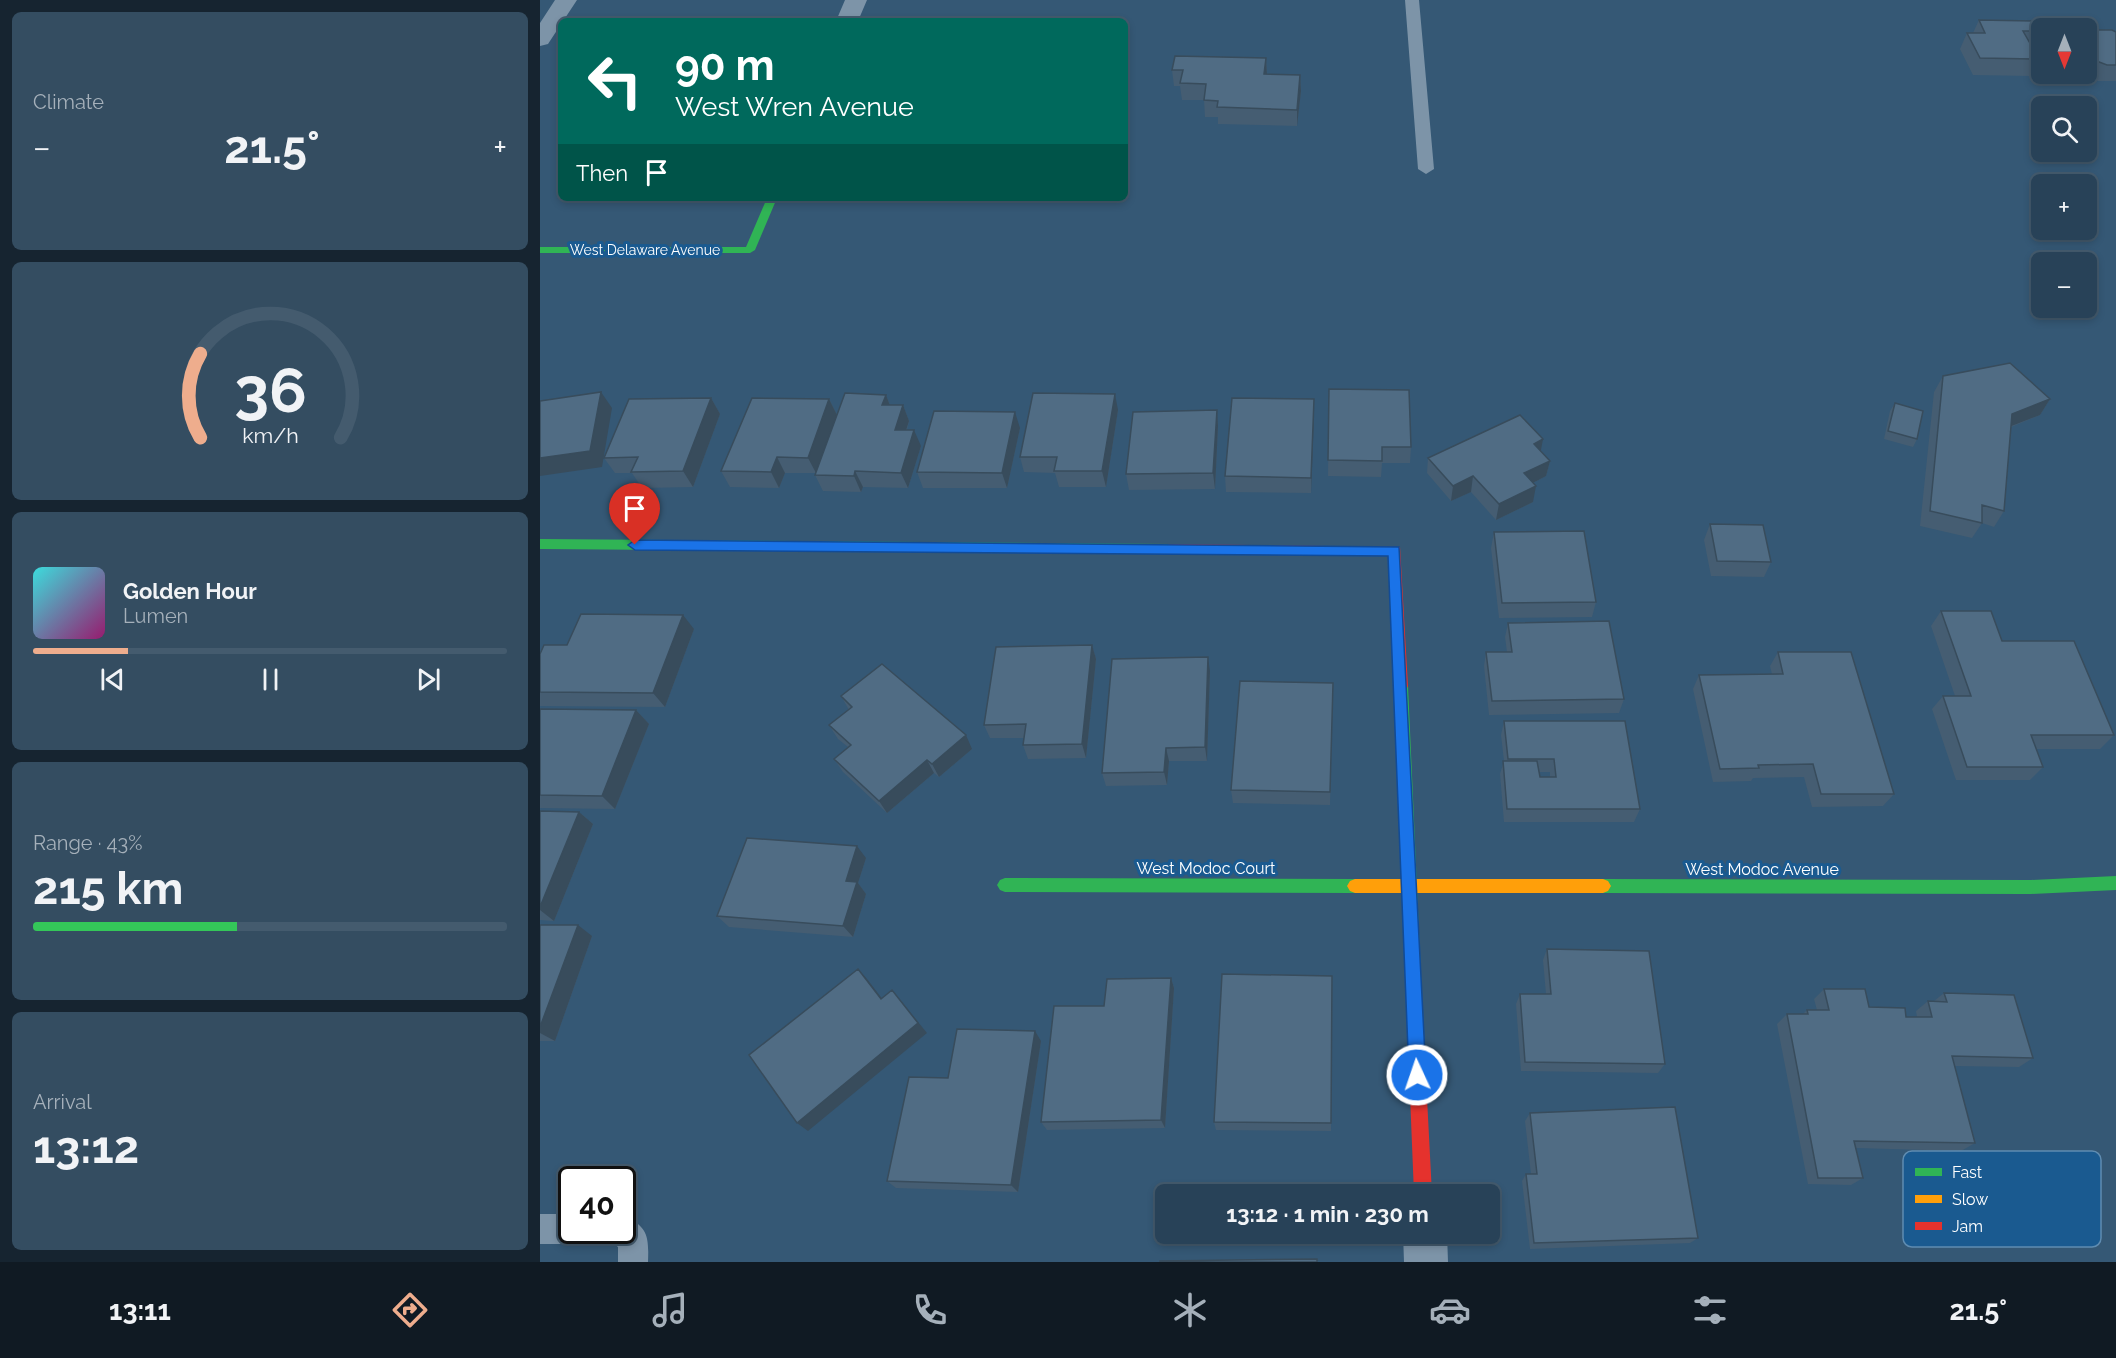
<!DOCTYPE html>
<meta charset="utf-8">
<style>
:root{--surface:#284258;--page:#344d61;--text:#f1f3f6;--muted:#a5b0ba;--line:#445b6e;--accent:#eead8d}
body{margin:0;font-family:Raleway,sans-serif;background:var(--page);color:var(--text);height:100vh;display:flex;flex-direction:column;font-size:22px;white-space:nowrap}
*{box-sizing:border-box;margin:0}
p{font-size:20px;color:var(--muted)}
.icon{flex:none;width:33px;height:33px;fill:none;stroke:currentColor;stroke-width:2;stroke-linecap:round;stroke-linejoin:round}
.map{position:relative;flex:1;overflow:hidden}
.sheet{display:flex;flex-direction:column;gap:12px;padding:12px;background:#162430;width:540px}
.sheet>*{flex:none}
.guide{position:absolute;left:18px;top:18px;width:570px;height:183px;border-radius:9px;box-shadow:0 3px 9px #0003,0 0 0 2px var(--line);background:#00695c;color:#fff;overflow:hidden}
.needle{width:39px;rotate:180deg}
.controls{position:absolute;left:1491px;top:18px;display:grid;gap:12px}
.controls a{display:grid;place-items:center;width:66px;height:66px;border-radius:9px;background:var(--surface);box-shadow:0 3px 9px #0003,0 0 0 2px var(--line);font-size:30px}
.speed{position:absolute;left:18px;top:1166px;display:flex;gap:12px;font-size:30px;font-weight:700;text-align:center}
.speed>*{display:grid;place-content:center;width:78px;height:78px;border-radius:50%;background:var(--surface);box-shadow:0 3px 9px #0003,0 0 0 2px var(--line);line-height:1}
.speed .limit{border:3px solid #111;border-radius:9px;background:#fff;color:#111}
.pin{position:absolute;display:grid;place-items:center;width:51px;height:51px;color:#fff;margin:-62px -26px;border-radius:50% 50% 50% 0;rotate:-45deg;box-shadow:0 0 6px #0007}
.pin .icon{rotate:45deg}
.me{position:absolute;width:66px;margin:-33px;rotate:357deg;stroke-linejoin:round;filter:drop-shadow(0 0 4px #0008)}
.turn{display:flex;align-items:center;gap:21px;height:126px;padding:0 18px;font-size:27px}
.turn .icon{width:78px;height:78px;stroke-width:2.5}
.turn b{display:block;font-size:42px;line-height:51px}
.then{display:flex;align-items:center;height:57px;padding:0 18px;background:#0003;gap:12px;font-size:22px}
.big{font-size:45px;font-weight:700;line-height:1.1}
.sheet .card{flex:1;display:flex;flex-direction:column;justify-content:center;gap:9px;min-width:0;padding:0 21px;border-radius:9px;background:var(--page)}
.sheet .dial{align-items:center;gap:0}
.dial svg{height:156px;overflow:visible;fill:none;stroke:var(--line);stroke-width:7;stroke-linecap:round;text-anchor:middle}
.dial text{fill:var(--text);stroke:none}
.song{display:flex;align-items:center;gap:18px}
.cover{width:72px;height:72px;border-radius:9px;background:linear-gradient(135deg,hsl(180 70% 55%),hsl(320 70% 35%))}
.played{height:6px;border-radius:3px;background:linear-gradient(90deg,var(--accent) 20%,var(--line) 20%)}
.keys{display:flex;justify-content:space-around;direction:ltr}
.heat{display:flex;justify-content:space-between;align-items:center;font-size:33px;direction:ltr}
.charge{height:9px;border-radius:4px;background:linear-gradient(90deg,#34c759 43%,var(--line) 0)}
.trip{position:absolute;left:615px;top:1184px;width:345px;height:60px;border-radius:9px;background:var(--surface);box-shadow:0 3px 9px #0003,0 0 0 2px var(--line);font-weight:700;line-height:60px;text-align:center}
.dock{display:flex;height:96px;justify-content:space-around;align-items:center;background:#101a23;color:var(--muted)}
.dock .icon{width:42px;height:42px}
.dock .current{color:var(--accent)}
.dock b{font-size:27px;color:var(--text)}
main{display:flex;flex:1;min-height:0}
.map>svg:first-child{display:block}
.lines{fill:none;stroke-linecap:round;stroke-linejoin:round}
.lane{fill:#7d94a8;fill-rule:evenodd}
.street{fill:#7d94a8;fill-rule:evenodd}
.fast{fill:#30b455;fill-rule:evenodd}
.slow{fill:#ff9f0a;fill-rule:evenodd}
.jam{fill:#e5322d;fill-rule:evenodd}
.wall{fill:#455d72;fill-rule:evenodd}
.shaded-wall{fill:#384c5c}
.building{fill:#506c84;stroke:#384c5c;stroke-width:1.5}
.route{fill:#1a73e8;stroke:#114b97;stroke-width:1.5}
.labels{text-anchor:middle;stroke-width:6;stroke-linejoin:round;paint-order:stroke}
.far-street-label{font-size:14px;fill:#fff;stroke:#1a5a90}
.street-label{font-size:16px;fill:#fff;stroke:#1a5a90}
.key{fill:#1a5a90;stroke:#5f8cb1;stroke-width:1.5}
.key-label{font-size:16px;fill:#fff}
</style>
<main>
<section class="sheet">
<div class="card"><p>Climate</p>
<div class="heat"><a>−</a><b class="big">21.5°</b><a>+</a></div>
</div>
<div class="card dial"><svg viewBox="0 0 100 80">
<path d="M14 69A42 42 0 1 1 86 69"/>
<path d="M14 69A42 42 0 0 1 14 26" stroke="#eead8d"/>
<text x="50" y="56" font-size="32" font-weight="700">36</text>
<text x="50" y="72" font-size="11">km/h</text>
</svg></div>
<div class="card">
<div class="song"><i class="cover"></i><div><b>Golden Hour</b><p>Lumen</p></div></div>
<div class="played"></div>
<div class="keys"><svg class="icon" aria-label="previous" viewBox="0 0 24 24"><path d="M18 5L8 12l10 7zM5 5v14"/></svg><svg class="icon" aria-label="pause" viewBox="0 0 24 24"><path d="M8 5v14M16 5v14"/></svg><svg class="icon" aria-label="next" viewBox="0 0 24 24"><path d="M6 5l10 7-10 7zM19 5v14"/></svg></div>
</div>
<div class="card"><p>Range · 43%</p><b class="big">215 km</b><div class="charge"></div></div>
<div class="card"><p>Arrival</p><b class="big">13:12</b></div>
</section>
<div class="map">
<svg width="1576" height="1262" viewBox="0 0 1576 1262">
<rect width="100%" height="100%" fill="#355875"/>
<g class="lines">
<!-- lane -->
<path class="lane" d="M 865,0 L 879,0 L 894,169 L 886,174 L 878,169 Z
M 0,1214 L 32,1214 L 32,1230 L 47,1230 L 43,1240 L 32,1244 L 0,1244 Z
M 82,1215 C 108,1226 109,1236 108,1262 L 78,1262 L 78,1247 L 71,1241 L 67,1230 L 82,1230 Z"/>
<!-- street -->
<path class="street" d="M 15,0 L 37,0 L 8,44 L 0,46 L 0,23 Z
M 305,0 L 327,0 L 318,21 L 296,21 Z
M 863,1233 L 907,1233 L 908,1262 L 864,1262 Z"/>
<!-- fast -->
<path class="fast" d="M 227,198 L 237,198 L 215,250 L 210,253 L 0,253 L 0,247 L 206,247 Z
M 0,539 L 629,544 L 635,549 L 629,554 L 0,549 Z
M 861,680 L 866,682 L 868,686 L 883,1021 L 881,1027 L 875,1029 L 869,1027 L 867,1021 L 854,686 L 856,682 Z
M 1576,876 L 1576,890 L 1491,894 L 1063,893 L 1058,891 L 1055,886 L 1058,881 L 1063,879 L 1491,880 Z
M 465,878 L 815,879 L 820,881 L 823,886 L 820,891 L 815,893 L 465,892 L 460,890 L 457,885 L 460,880 Z"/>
<!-- slow -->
<path class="slow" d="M 815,879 L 1063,879 L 1068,881 L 1071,886 L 1068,891 L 1063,893 L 815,893 L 810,891 L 807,886 L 810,881 Z"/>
<!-- jam -->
<path class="jam" d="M 629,544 L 860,547 L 868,686 L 866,690 L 861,692 L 856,690 L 854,686 L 849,556 L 629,554 L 623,549 Z
M 875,1013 L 881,1015 L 883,1021 L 892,1194 L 874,1194 L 867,1021 L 869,1015 Z"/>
</g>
<!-- wall -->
<path class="wall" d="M 1439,20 L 1499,31 L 1492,46 L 1499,59 L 1491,76 L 1433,75 L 1420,49 L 1427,33 L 1433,33 Z
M 1546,30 L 1576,32 L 1576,81 L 1558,81 L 1539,74 L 1546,74 Z
M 726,58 L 727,74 L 760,75 L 761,91 L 757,126 L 678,124 L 678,117 L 665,117 L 664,100 L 642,100 L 640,86 L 634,86 L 632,70 Z
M 1403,376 L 1510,399 L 1500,415 L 1471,427 L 1464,511 L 1454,527 L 1442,523 L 1432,538 L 1380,526 L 1394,392 Z
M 789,389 L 871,447 L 870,463 L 842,463 L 841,477 L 788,476 Z
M 346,395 L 350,405 L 363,405 L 369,421 L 367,430 L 381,446 L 368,488 L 323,487 L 321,492 L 283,491 L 275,475 Z
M 171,398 L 180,414 L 153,487 L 102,488 L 92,473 L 75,473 L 64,458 Z
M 289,399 L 297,415 L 276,473 L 245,473 L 239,488 L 190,487 L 181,471 Z
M 1355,403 L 1377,439 L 1373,447 L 1344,439 L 1350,411 Z
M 578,410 L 566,487 L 519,487 L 515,473 L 484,472 L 480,457 Z
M 677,410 L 678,426 L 675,489 L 589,490 L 586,474 Z
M 774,415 L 771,493 L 686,492 L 685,476 Z
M 480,428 L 467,488 L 383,488 L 377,472 Z
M 1001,451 L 1010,461 L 1006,476 L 993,483 L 993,502 L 956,520 L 931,492 L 911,501 L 887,473 L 888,458 Z
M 1170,524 L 1231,562 L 1224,577 L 1171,576 L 1164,540 Z
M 954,532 L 1056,602 L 1052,617 L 959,618 L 951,548 Z
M 1401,611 L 1462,641 L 1574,735 L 1560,749 L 1496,749 L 1503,767 L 1490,780 L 1416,780 L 1392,709 L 1403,696 L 1415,696 L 1391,626 Z
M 968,623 L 1084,699 L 1079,713 L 949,715 L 944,666 L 946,652 L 967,652 L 965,637 Z
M 154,629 L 125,707 L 0,706 L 0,654 L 27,645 Z
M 552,645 L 556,659 L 546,758 L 488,759 L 483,745 L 484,738 L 450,738 L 444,725 Z
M 1238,652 L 1354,794 L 1343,806 L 1272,807 L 1264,777 L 1213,778 L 1211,781 L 1173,782 L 1153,689 L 1159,675 L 1232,674 L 1230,666 Z
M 670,671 L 667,761 L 629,761 L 627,785 L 566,786 L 562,773 Z
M 793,683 L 790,805 L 693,803 L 691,790 Z
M 301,696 L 432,749 L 399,777 L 394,773 L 347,813 L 303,772 L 294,759 L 308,747 L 298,739 L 289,725 L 309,710 Z
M 0,709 L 96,710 L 109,724 L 75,809 L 0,808 Z
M 964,721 L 1100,809 L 1094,822 L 964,822 L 960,774 L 964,761 L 961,735 ZM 999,772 L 1010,772 L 1010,777 L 1000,777 Z
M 0,811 L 39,812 L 53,824 L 14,921 L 0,920 Z
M 326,858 L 318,883 L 326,894 L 313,937 L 189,927 L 177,916 Z
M 0,925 L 52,936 L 15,1041 L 0,1041 Z
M 1007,949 L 1125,1064 L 1118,1073 L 981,1071 L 976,1004 L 980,994 L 1006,994 L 1003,960 Z
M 792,976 L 791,1131 L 676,1130 L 674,1122 Z
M 631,978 L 634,988 L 625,1128 L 507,1130 L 501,1122 L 564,1006 Z
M 1284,989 L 1329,1007 L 1366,1017 L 1377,1017 L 1376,1011 L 1388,1001 L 1394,1001 L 1404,993 L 1493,1058 L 1479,1067 L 1415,1066 L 1435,1143 L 1421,1151 L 1316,1148 L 1323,1178 L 1311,1185 L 1268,1184 L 1237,1024 L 1247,1014 L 1263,1014 L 1267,1010 L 1277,1010 L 1274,999 Z
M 501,1041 L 478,1192 L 356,1188 L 347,1181 L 408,1078 Z
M 990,1113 L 1158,1238 L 1150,1243 L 990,1249 L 982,1181 L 986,1174 L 991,1174 L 985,1121 Z"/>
<!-- shaded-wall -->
<path class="shaded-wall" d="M 726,58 L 727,75 L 724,74 Z
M 760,75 L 761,91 L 757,126 L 757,110 Z
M 61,392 L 72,408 L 62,467 L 0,476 L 0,458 Z
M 575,394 L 578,410 L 566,487 L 562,471 Z
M 346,395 L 352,411 L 342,405 Z
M 171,398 L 180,414 L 153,487 L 143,471 Z
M 289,399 L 297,415 L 276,473 L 268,458 Z
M 774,399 L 774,415 L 771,493 L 771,478 Z
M 1510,399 L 1500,415 L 1461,430 L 1472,414 Z
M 363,405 L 369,421 L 361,446 L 355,430 Z
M 677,410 L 678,426 L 675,489 L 673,473 Z
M 475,412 L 480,428 L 467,488 L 462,473 Z
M 374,430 L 381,446 L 368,488 L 361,473 Z
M 1003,439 L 1000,455 L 994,444 Z
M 237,457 L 245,473 L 239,488 L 231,472 Z
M 1010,461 L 1006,476 L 981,489 L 984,473 Z
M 315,471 L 323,487 L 321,492 L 314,476 Z
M 933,476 L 931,492 L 911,501 L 913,486 Z
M 996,486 L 993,502 L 956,520 L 959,504 Z
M 143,615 L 154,629 L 125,707 L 113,693 Z
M 552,645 L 556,659 L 546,758 L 542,744 Z
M 668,657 L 670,671 L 667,761 L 665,747 Z
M 96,710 L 109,724 L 75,809 L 62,796 Z
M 426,735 L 432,749 L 399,777 L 392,764 Z
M 626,748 L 629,761 L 627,785 L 624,772 Z
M 387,760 L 394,773 L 347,813 L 339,801 Z
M 39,812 L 53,824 L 14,921 L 0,910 L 0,907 Z
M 317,846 L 326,858 L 318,883 L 326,894 L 313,937 L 303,926 L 306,881 Z
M 38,925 L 52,936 L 15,1041 L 0,1033 L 0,1027 Z
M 318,969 L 327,979 L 350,1009 L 341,999 Z
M 631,978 L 634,988 L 625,1128 L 621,1120 Z
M 352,990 L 387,1033 L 268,1131 L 257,1123 Z
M 495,1031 L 501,1041 L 478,1192 L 471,1185 Z"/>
<!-- building -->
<path class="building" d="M 1439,20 L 1493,21 L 1499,31 L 1483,31 L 1499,59 L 1440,58 L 1427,33 L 1445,33 Z
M 1546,30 L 1572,30 L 1576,32 L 1576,65 L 1567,65 L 1546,57 Z
M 635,56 L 726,58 L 724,74 L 760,75 L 757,110 L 677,107 L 678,101 L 664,100 L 666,84 L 640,83 L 643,70 L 632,70 Z
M 1470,363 L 1510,399 L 1472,414 L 1464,511 L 1442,505 L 1442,523 L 1390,511 L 1403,376 Z
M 789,389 L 869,390 L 871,447 L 842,447 L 842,461 L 788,460 Z
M 61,392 L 50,451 L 0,458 L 0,401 Z
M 305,393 L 346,395 L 342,405 L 363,405 L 355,430 L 374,430 L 361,473 L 315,471 L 314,476 L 275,475 Z
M 493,393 L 575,394 L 562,471 L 514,471 L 517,457 L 480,457 Z
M 171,398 L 143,471 L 91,472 L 98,457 L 64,458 L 89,399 Z
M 212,398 L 289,399 L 268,458 L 237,457 L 231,472 L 181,471 Z
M 692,398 L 774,399 L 771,478 L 685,476 Z
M 1355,403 L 1383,411 L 1377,439 L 1348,431 Z
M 677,410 L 673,473 L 586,474 L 593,412 Z
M 394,411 L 475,412 L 462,473 L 377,472 Z
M 980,415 L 1003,439 L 994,444 L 1010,461 L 984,473 L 996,486 L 959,504 L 933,476 L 913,486 L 888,458 Z
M 1170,524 L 1223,525 L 1231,562 L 1177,561 Z
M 1044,531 L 1056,602 L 962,603 L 954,532 Z
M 1401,611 L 1451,611 L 1462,641 L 1534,641 L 1574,735 L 1491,735 L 1503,767 L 1427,767 L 1403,696 L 1431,696 Z
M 41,614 L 143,615 L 113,693 L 0,692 L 0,654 L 4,645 L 27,645 Z
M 1069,621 L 1084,699 L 952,701 L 946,652 L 972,652 L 968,623 Z
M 552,645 L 542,744 L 483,745 L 486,724 L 444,725 L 456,647 Z
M 1238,652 L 1311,652 L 1354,794 L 1281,794 L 1273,764 L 1218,765 L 1219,768 L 1180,769 L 1159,675 L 1243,674 Z
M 668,657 L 665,747 L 626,748 L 624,772 L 562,773 L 572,659 Z
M 342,664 L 426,735 L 392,764 L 387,760 L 339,801 L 294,759 L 311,745 L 289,725 L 312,707 L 301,696 Z
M 700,681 L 793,683 L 790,792 L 691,790 Z
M 0,709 L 96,710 L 62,796 L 0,795 Z
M 964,721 L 1085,721 L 1100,809 L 967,809 L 963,761 L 997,761 L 1000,777 L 1016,777 L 1014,759 L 968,759 Z
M 0,811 L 39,812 L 0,907 Z
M 207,838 L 317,846 L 306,881 L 317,882 L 303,926 L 177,916 Z
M 0,925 L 38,925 L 0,1027 Z
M 1007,949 L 1109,951 L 1125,1064 L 985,1062 L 980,994 L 1011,994 Z
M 318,969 L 341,999 L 352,990 L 378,1023 L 257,1123 L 209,1055 Z
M 682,974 L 792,976 L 791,1123 L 674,1122 Z
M 631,978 L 621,1120 L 501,1122 L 514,1006 L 564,1006 L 567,979 Z
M 1284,989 L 1325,989 L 1329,1007 L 1365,1008 L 1366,1017 L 1392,1017 L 1388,1001 L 1407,1002 L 1404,993 L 1474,995 L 1493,1058 L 1412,1056 L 1435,1143 L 1314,1141 L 1323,1178 L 1278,1178 L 1247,1014 L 1268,1014 L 1267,1010 L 1289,1010 Z
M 417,1029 L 495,1031 L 471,1185 L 347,1181 L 369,1077 L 408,1078 Z
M 1135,1107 L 1158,1238 L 994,1243 L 986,1174 L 997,1174 L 990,1113 Z
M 777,1259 L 777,1262 L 620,1262 L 620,1261 Z"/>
<!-- route -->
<path class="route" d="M 95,540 L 859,547 L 886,1075 L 883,1081 L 877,1084 L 871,1081 L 869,1075 L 848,556 L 95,550 L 88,545 Z"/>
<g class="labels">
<!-- far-street labels -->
<g class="far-street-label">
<text x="105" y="255">West Delaware Avenue</text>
</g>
<!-- street labels -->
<g class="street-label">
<text x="666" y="874">West Modoc Court</text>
<text x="1222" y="875">West Modoc Avenue</text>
</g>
</g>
<!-- legend -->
<rect x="1363" y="1151" width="198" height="96" rx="9" class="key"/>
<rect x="1375" y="1168" width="27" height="8" fill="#30b455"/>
<rect x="1375" y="1195" width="27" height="8" fill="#ff9f0a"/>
<rect x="1375" y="1222" width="27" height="8" fill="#e5322d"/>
<g class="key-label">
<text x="1412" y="1178">Fast</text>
<text x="1412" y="1205">Slow</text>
<text x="1412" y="1232">Jam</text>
</g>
</svg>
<div class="controls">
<a><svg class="needle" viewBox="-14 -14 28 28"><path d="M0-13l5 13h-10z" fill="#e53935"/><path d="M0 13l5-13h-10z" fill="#a5b0ba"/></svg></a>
<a><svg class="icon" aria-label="search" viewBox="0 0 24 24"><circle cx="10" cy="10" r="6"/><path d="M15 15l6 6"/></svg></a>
<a>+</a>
<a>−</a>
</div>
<div class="speed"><div class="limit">40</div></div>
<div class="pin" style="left:95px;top:545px;background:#d93025"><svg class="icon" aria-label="arrive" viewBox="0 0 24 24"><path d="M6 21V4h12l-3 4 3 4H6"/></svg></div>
<svg class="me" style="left:877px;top:1075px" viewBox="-20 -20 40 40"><circle r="17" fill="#1a73e8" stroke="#fff" stroke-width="3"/><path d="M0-11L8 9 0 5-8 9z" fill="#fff"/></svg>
<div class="trip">13:12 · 1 min · 230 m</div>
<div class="guide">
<div class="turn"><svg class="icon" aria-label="left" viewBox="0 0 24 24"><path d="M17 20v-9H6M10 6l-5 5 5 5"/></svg><div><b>90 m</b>West Wren Avenue</div></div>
<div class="then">Then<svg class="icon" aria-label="arrive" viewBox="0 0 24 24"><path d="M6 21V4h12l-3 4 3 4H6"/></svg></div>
</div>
</div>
</main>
<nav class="dock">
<b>13:11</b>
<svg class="icon current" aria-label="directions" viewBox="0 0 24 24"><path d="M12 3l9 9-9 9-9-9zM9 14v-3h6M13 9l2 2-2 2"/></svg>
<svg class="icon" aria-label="music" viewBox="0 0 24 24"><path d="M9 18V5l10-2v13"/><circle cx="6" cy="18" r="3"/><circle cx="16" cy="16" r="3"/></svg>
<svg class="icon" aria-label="phone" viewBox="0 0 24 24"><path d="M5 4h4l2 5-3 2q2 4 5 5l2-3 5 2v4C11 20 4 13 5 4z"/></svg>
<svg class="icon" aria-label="climate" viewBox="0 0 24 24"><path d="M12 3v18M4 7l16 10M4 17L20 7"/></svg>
<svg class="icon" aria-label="car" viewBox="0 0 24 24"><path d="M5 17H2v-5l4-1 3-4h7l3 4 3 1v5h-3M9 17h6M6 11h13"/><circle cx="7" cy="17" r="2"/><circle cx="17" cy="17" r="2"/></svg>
<svg class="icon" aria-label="filters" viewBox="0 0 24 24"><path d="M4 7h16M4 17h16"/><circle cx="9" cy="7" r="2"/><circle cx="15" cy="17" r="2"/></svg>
<b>21.5°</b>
</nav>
